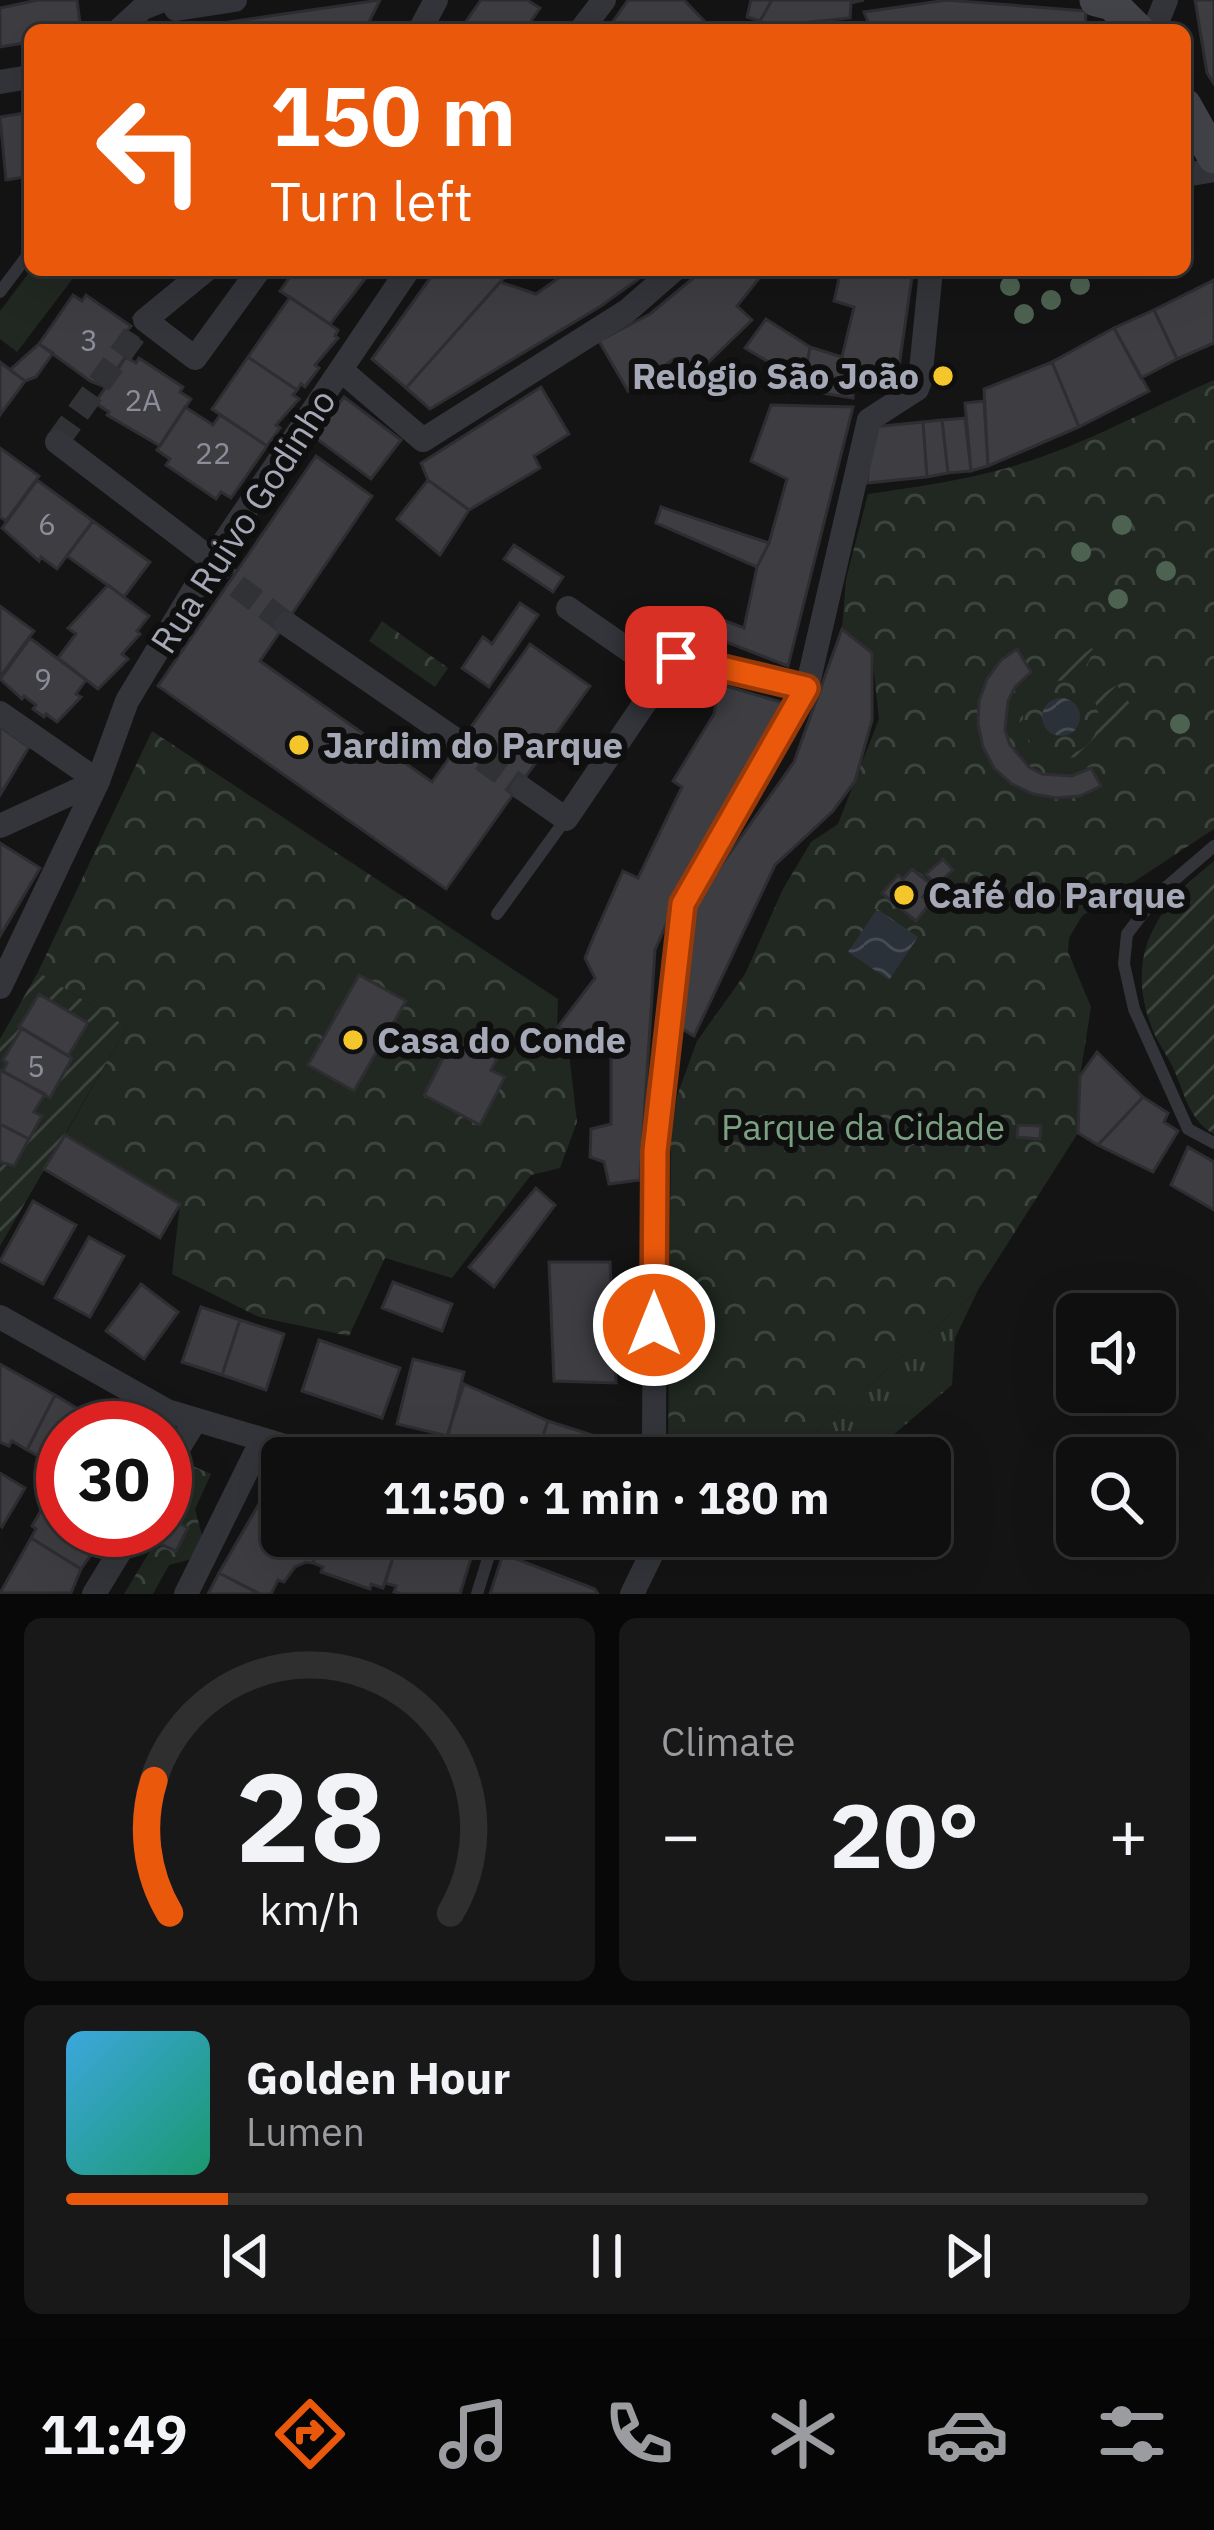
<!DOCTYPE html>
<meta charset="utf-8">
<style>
:root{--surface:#0f0f10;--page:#181819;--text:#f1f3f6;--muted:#9b9c9f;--line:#2f2f30;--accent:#ea580c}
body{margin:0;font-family:"IBM Plex Sans",sans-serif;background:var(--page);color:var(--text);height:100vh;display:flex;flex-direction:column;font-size:45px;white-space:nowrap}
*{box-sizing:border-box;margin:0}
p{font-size:39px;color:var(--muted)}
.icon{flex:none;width:66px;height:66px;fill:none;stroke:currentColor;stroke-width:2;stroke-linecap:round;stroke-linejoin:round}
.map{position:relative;height:1594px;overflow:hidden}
.drawer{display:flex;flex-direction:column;gap:24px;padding:24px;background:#080809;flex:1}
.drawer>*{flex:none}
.top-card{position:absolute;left:24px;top:24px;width:1167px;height:252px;border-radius:18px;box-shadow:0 12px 48px #0002,0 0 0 3px var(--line);background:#ea580c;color:#fff;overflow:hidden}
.fabs{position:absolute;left:1056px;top:1293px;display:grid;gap:24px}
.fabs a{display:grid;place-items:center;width:120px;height:120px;border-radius:18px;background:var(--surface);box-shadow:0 12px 48px #0002,0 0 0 3px var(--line);font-size:60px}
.speed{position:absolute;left:36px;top:1401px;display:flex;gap:24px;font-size:60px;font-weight:700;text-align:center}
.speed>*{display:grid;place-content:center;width:156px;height:156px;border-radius:50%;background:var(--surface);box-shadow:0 12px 48px #0002,0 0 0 3px var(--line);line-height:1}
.speed .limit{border:18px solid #d22;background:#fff;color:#111}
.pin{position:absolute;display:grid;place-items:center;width:102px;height:102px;color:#fff;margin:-51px;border-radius:24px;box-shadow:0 6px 18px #0006}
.me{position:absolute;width:132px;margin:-66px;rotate:0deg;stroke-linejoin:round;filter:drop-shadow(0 0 9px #0008)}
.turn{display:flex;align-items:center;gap:42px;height:252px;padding:0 48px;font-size:54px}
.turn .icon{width:156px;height:156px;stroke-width:2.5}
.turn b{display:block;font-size:84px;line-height:102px}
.big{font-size:90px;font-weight:700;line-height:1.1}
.drawer .widget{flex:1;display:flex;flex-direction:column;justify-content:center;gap:18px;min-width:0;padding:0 42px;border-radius:18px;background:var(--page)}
.drawer .dial{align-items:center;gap:0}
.dial svg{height:312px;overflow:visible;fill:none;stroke:var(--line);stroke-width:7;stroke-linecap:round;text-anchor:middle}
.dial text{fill:var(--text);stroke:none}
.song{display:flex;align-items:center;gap:36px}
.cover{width:144px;height:144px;border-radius:18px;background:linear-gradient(135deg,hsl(200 70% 55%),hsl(160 70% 35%))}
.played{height:12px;border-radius:6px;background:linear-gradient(90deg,var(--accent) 15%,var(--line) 15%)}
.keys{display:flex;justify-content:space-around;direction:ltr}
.heat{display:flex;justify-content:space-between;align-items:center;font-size:66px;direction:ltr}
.drawer .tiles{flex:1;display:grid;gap:24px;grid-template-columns:1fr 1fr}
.widget:last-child{grid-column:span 2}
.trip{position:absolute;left:261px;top:1437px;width:690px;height:120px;border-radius:18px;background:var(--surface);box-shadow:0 12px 48px #0002,0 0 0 3px var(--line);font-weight:700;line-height:120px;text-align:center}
.menu{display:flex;height:192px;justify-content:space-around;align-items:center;background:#060606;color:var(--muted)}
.menu .icon{width:84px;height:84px}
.menu .selected{color:var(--accent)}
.menu b{font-size:54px;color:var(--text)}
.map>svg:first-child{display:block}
.grass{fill:url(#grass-tufts)}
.park{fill:url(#park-crowns)}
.garden{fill:url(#garden-furrows)}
.pitch{fill:#202821}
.water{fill:url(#water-waves)}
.building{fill:#3e3d42;stroke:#2e2d31;stroke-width:3}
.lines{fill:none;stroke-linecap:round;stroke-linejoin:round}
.street-tunnel{stroke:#313235;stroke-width:24;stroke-dasharray:24 12;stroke-linecap:butt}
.lane{stroke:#34353a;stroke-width:12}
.street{stroke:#34353a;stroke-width:24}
.secondary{stroke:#42444a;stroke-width:33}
.tree{fill:#4d6251}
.route-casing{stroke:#983908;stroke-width:30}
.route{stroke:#ea580c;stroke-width:21}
.poi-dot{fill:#f5c52c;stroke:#0f0f10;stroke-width:4.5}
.labels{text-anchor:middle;stroke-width:12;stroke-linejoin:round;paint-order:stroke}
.number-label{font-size:30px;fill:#8b8d99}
.poi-label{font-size:36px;font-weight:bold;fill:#a5a8b6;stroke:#0f0f10;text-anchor:start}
.street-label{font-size:36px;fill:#a5a8b6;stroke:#0f0f10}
.park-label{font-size:36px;fill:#7ba182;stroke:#0f0f10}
</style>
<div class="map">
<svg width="1214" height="1594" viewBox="0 0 1214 1594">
<defs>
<pattern id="grass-tufts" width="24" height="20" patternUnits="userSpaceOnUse" patternTransform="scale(3)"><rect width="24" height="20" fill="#202821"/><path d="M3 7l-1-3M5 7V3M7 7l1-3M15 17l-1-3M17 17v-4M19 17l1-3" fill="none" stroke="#3d443f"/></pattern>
<pattern id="park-crowns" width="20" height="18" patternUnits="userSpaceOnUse" patternTransform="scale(3)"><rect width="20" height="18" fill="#202821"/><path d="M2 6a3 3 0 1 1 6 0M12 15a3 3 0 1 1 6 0" fill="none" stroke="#3d443f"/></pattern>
<pattern id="garden-furrows" width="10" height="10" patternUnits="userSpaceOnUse" patternTransform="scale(3)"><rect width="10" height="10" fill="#202821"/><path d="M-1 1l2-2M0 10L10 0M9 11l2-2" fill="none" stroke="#3d443f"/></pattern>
<pattern id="water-waves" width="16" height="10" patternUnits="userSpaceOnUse" patternTransform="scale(3)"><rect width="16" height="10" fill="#2a3139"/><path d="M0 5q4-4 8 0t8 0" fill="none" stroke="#464c53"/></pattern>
</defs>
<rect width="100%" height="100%" fill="#141415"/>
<!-- grass -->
<path class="grass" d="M 978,1290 L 955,1338 L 952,1385 L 866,1458 L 786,1458 Z"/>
<!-- park -->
<path class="park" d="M 1214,380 L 1214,829 L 1082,916 L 1069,938 L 1068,952 L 1091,1007 L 1080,1076 L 1078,1133 L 978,1290 L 786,1458 L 668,1458 L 671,1137 L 677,1096 L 697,1041 L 745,974 L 783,889 L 811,842 L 838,824 L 879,719 L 872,653 L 842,629 L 846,579 L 868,494 C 915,487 961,481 1007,468 C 1078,448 1146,410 1214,380 Z
M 382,621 L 448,668 L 435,687 L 369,641 Z
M 152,731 L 558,999 L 557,1028 L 569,1053 L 577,1122 L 560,1168 L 531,1175 L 452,1278 L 385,1258 L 349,1336 L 259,1317 L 172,1274 L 180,1203 L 65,1135 L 127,1027 L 38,972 Z
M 181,1461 L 211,1474 L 195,1509 L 203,1539 L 192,1559 L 169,1565 L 153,1594 L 124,1594 L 185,1493 L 176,1473 Z"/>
<!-- garden -->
<path class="garden" d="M 1092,648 L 1094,651 L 1077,683 C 1050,674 1021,691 1023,721 C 1024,731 1030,741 1032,748 L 1019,724 L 1027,692 Z
M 1117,685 L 1139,717 L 1079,757 L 1049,759 L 1051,755 C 1086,760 1108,731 1094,699 Z
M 1214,861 L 1214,1134 C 1190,1121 1185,1096 1175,1072 C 1169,1058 1159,1045 1153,1031 C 1123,956 1156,907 1214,861 Z
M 38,972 L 127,1027 L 0,1246 L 0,1039 Z"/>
<!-- pitch -->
<path class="pitch" d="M 31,270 L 65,270 L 74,277 L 17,352 L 0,339 L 0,311 Z"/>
<!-- water -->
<path class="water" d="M1042 717a19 19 0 1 1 38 0a19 19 0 1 1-38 0Z
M 877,909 L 918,937 L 889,980 L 848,952 Z"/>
<!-- building -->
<path class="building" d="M 38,0 L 77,0 L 81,30 L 30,30 L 30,42 L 0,47 L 0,8 Z
M 380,0 L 365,30 L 208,30 L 208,25 Z
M 481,0 L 527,0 L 540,8 L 525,30 L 460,30 Z
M 628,0 L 684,0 L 713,30 L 607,30 Z
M 751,0 L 772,0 L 760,21 L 747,17 Z
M 772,0 L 864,0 L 851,3 L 850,18 L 771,26 L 760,21 Z
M 947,0 L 1086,11 L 1085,30 L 871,30 L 864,12 Z
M 1195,0 L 1214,0 L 1214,84 L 1207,73 Z
M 30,112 L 30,176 L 6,180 L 0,117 Z
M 295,270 L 366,270 L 369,274 L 330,324 L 280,291 Z
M 436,270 L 511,270 L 406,388 L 372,359 Z
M 570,270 L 651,270 L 601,306 L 430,409 L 406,388 L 500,282 L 536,294 Z
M 703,270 L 766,270 L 737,306 L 752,320 L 691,379 L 674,359 L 628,391 L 599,341 L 650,314 Z
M 841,270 L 913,270 L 897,380 L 854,378 L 842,357 L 854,307 L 834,301 Z
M 1214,280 L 1214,343 L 1177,359 L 1154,310 Z
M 73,295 L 82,301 L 86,295 L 131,326 L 127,331 L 138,338 L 105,387 L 90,381 L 39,344 Z
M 290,297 L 338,330 L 335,336 L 338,338 L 315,365 L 319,368 L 305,387 L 301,384 L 297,390 L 248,357 Z
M 1154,310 L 1177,359 L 1141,378 L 1114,328 Z
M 766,319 L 810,347 L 804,383 L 745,348 Z
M 1114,328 L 1149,391 L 1079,427 L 1052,362 Z
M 39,344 L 53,353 L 36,377 L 25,381 L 10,370 Z
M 810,347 L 842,357 L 854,378 L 853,398 L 803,390 Z
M 126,357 L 136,363 L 139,358 L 183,387 L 180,392 L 191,399 L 160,446 L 107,415 L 109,412 L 95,403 Z
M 248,357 L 297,390 L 293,395 L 299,399 L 276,425 L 280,428 L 267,446 L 212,409 Z
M 0,362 L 25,381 L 0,415 Z
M 1052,362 L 1079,427 L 988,466 L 984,389 Z
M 541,387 L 569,434 L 534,456 L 540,468 L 469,510 L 428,480 L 421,463 Z
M 344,397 L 401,440 L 371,479 L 313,436 Z
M 984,401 L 988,466 L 971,471 L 965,403 Z
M 771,405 L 853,407 L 788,666 L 700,632 L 710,615 L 744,628 L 757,567 L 769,543 L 787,479 L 751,461 Z
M 185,407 L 213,425 L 220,415 L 267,446 L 231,498 L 221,492 L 216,499 L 166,465 L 170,459 L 157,450 Z
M 965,418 L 971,471 L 948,473 L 942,420 Z
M 942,420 L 948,473 L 927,477 L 923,422 Z
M 923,422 L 927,477 L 867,483 L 872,427 Z
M 0,448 L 39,476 L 6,521 L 0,517 Z
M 316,456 L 372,496 L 260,661 L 432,782 L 530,644 L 590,686 L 446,889 L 158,686 Z
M 37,480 L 93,521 L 57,569 L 41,557 L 39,561 L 2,528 Z
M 428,480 L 469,510 L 440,555 L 397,519 Z
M 661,507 L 769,543 L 757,567 L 656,523 Z
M 93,521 L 150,562 L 124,597 L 67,556 Z
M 514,545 L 563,577 L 553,592 L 504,559 Z
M 108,585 L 149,616 L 137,631 L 140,634 L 122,654 L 128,659 L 98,689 L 58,658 L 76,634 L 68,628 Z
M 520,603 L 538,615 L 489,687 L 462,668 L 483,637 L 492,644 Z
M 0,606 L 34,631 L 0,677 Z
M 842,629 L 872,653 L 872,720 L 855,781 L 833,811 L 775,865 L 694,1036 L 674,1024 L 691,908 L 794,762 Z
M 30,638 L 86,680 L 76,694 L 81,697 L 57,722 L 46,714 L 44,717 L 33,709 L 36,705 L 24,696 L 22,699 L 0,679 Z
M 1017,649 L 1031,672 L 1015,687 L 1008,701 L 1005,730 L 1010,745 L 1029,767 L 1042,774 L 1072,776 L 1091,768 L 1101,786 L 1080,796 L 1057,798 L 1033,794 L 1012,784 L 994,768 L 983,747 L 978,724 L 979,701 L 987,679 L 1001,660 Z
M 719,684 L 787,704 L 676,902 L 655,950 L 640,1180 L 609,1184 L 604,1162 L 590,1157 L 591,1129 L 611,1124 L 611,1048 L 597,1036 L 557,1028 L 595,978 L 585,958 L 594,936 L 623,871 L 638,878 L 682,787 L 673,781 L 714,714 Z
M 0,727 L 29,747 L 0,795 Z
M 0,843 L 40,868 L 0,936 Z
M 943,859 L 953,870 L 936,885 L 926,874 Z
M 912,869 L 933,886 L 923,897 L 931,902 L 916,921 L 882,893 L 898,875 L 903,879 Z
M 359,975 L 406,1001 L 354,1091 L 308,1065 Z
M 39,994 L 88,1023 L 68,1056 L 19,1027 Z
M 22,1028 L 72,1058 L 50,1098 L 3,1071 L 7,1063 L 3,1060 Z
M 454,1037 L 497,1059 L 491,1070 L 505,1077 L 480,1125 L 424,1095 Z
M 1097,1052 L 1143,1097 L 1098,1145 L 1078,1133 L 1080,1076 Z
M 0,1070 L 45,1094 L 34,1112 L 42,1116 L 29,1139 L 0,1124 Z
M 1143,1097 L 1168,1113 L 1164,1122 L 1178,1131 L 1153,1172 L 1098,1145 Z
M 0,1124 L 29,1139 L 14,1166 L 0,1162 Z
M 1018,1125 L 1041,1126 L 1040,1139 L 1017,1137 Z
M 65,1135 L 180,1204 L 160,1238 L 44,1169 Z
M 1188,1147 L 1214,1162 L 1214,1210 L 1171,1185 Z
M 536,1188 L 555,1205 L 494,1287 L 469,1267 Z
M 33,1201 L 76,1225 L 43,1284 L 0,1261 Z
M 89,1237 L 124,1256 L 90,1317 L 55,1298 Z
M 549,1262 L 610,1262 L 616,1383 L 554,1381 Z
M 393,1282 L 452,1304 L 442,1331 L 382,1308 Z
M 141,1284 L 178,1312 L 144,1359 L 106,1331 Z
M 201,1307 L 240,1320 L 222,1375 L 182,1362 Z
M 240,1320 L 284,1334 L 266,1390 L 222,1375 Z
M 319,1340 L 400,1368 L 382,1418 L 302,1391 Z
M 413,1359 L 464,1372 L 448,1436 L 397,1424 Z
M 0,1364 L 55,1395 L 27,1450 L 12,1441 L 9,1446 L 0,1442 Z
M 464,1384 L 548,1421 L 535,1458 L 459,1458 L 441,1454 Z
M 55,1395 L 110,1428 L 63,1428 L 63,1476 L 39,1463 L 42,1458 L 27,1450 Z
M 548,1421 L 620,1444 L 615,1458 L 535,1458 Z
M 0,1473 L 25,1488 L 2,1527 L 0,1525 Z
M 57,1483 L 63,1487 L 63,1530 L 109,1530 L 107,1533 L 102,1531 L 96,1542 L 99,1543 L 81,1569 L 31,1538 L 36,1529 L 32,1526 L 44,1505 L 50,1507 L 45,1504 Z
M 263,1497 L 282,1504 L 282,1536 L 322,1536 L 313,1563 L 306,1562 L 295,1567 L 284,1582 L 278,1580 L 271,1594 L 260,1594 L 219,1573 Z
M 173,1520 L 188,1528 L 176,1551 L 161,1544 Z
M 322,1536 L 400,1536 L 383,1588 L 371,1584 L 370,1589 L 321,1572 L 323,1567 L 313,1563 Z
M 400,1536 L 441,1536 L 462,1543 L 460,1548 L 473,1552 L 460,1594 L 402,1594 L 394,1592 L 396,1586 L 385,1583 Z
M 31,1538 L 81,1569 L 71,1593 L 0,1593 Z
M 503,1554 L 595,1589 L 598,1594 L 490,1594 Z
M 219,1573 L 260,1594 L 208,1594 Z"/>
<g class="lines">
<!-- street-tunnel -->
<path class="street-tunnel" d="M 57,442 L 145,320
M 212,560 L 230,581 L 287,624
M 453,738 L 523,789"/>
<!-- lane -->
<path class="lane" d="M 0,292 L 30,252
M 1214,846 L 1157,895 L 1127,934 L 1124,964 L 1134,1009 L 1188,1129 L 1214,1143
M 497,914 L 565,820
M 477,1594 L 495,1536"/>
<!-- street -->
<path class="street" d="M 176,9 L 235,0
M 119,30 L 143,8 L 163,0
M 420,30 L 436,0
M 581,30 L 604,0
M 1154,30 L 1166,0
M 0,82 L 30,77
M 1185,175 L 1214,170
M 206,270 L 145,320 L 195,358 L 259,270
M 341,370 L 423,440 L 627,311 L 674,270
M 57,442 L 212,560
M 568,608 L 665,675
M 287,624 L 453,738
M 0,713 L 98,781
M 523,789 L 566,819 L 676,657 L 807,688
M 0,826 L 98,781
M 0,987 L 98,781 L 127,701 L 212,560 L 408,270
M 0,1317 L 167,1411 L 325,1458
M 654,1458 L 655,1151 L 683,904 L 807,688 L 869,420 L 917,389 L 920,381 L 931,270
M 165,1470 L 195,1421
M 598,1536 L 653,1551
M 94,1594 L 133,1530
M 186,1594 L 262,1440
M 632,1594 L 653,1551 L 653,1536"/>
<!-- secondary -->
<path class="secondary" d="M 1096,0 L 1112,4 L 1138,30
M 1185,105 L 1214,157"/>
</g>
<!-- trees -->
<g class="tree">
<circle cx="1080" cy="285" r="10"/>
<circle cx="1010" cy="286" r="10"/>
<circle cx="1051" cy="300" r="10"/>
<circle cx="1024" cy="314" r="10"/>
<circle cx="1122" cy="525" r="10"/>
<circle cx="1081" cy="552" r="10"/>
<circle cx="1166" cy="571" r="10"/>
<circle cx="1118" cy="599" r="10"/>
<circle cx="1180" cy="724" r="10"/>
</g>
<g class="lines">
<defs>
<path id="route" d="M 654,1325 L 655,1151 L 683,904 L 806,688 L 676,657"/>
</defs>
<!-- route casing -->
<use href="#route" class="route-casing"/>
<!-- route -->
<use href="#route" class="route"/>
</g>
<!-- markers -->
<g class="poi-dot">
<circle cx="943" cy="376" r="12"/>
<circle cx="299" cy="745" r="12"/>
<circle cx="904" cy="895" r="12"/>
<circle cx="353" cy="1040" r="12"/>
</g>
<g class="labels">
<!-- number labels -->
<g class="number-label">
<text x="89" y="351">3</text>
<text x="143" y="411">2A</text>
<text x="213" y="464">22</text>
<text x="47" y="535">6</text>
<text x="43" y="690">9</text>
<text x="36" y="1077">5</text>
</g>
<!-- poi labels -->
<g class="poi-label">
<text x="919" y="389" text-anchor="end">Relógio São João</text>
<text x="323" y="758">Jardim do Parque</text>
<text x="928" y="908">Café do Parque</text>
<text x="377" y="1053">Casa do Conde</text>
</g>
<!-- street labels -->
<g class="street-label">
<text transform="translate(243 521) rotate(-57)" y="13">Rua Ruivo Godinho</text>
</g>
<!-- park labels -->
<g class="park-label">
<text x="863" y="1140">Parque da Cidade</text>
</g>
</g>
</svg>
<div class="fabs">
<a><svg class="icon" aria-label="sound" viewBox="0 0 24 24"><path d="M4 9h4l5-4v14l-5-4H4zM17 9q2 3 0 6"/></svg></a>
<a><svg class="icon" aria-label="search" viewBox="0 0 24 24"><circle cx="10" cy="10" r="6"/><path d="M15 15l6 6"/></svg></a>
</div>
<div class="speed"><div class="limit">30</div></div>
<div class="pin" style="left:676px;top:657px;background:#d93025"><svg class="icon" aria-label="arrive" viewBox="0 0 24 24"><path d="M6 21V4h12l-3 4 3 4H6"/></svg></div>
<svg class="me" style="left:654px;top:1325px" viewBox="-20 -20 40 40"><circle r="17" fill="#ea580c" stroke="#fff" stroke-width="3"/><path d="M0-11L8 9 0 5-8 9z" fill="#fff"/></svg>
<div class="trip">11:50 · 1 min · 180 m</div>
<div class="top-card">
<div class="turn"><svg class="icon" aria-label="left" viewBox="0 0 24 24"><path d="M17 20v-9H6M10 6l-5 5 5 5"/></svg><div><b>150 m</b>Turn left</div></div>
</div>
</div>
<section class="drawer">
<div class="tiles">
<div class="widget dial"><svg viewBox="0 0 100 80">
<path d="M14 69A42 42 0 1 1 86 69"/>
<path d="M14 69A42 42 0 0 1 10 35" stroke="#ea580c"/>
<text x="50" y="56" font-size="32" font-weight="700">28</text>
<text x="50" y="72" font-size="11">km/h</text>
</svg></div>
<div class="widget"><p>Climate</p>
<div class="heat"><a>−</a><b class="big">20°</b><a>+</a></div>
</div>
<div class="widget">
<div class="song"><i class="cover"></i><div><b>Golden Hour</b><p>Lumen</p></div></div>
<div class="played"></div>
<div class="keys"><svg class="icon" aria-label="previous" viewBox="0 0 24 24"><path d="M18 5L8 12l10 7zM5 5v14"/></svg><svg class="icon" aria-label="pause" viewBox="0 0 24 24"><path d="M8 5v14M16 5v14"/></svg><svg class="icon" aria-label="next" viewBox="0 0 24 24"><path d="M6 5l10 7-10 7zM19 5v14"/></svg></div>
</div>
</div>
</section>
<nav class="menu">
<b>11:49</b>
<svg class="icon selected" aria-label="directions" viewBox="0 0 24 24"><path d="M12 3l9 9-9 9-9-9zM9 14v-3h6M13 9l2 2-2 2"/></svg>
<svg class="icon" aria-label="music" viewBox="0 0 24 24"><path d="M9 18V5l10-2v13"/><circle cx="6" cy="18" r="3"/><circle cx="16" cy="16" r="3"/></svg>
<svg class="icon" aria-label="phone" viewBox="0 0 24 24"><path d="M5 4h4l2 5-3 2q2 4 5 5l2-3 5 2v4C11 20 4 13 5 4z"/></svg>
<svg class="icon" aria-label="climate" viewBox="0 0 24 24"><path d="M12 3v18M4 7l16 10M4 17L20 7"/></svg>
<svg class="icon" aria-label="car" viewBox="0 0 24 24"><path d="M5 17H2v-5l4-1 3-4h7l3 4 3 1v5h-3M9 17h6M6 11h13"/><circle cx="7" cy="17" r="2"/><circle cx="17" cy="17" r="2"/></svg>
<svg class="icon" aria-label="filters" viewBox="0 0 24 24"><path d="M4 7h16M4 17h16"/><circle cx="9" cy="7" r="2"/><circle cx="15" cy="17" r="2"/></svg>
</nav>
